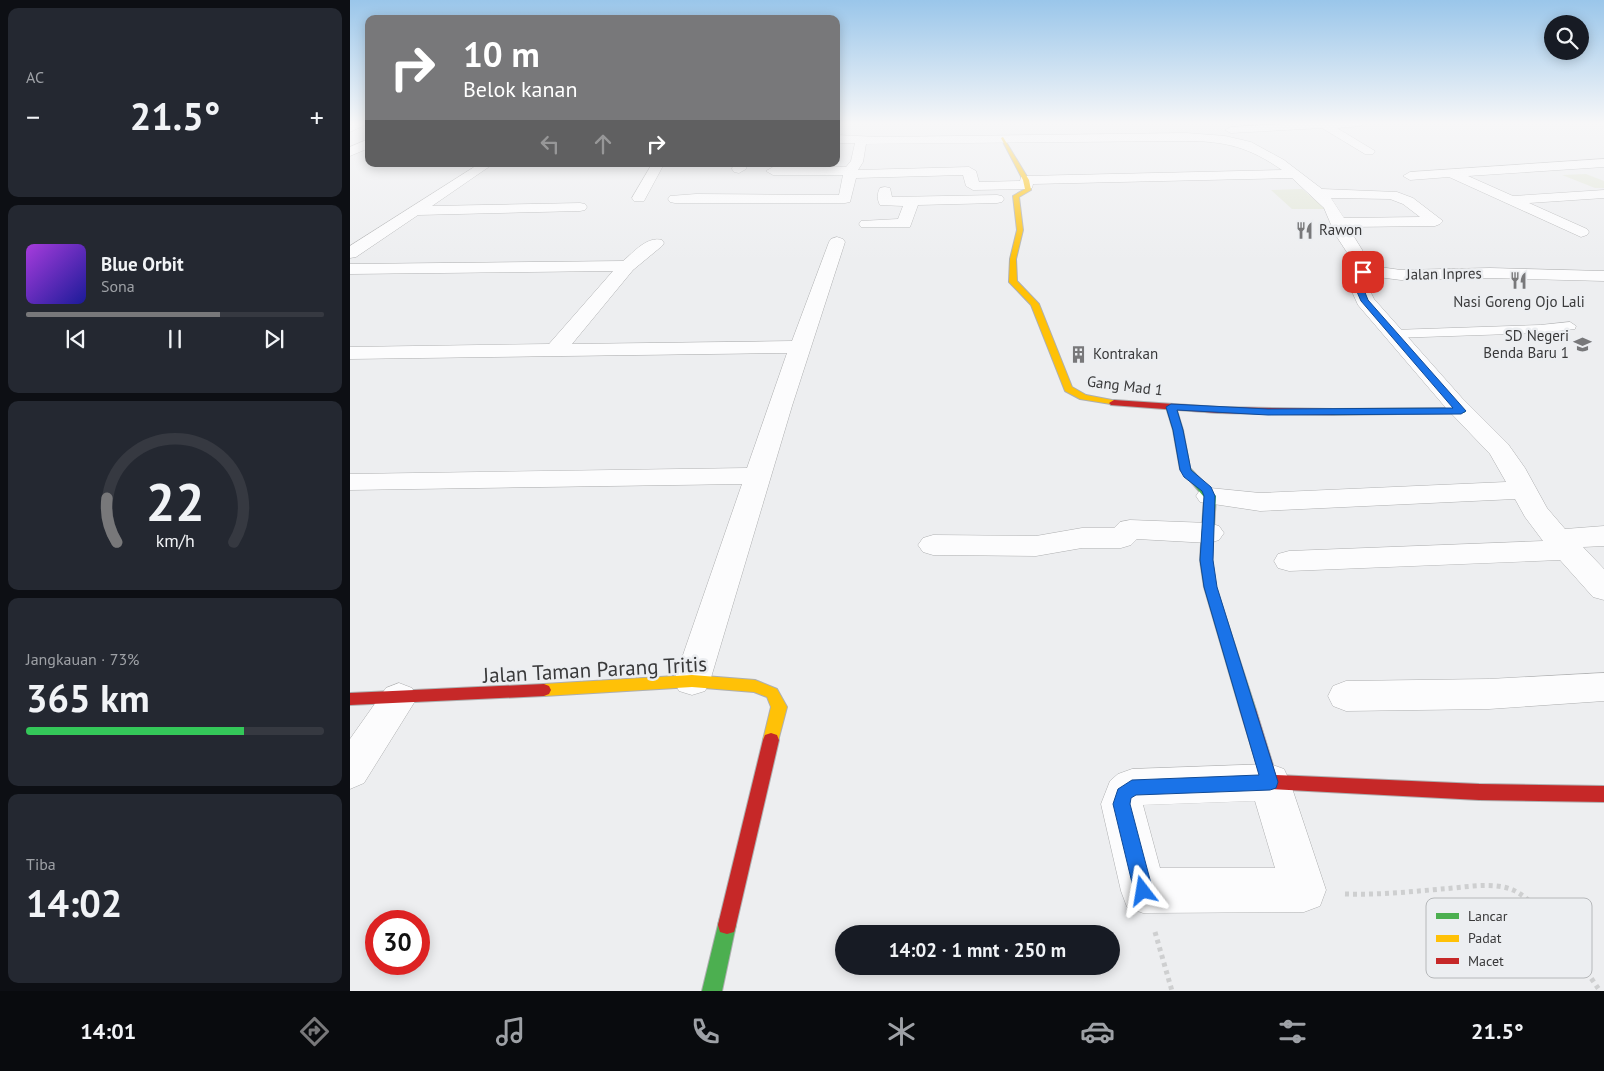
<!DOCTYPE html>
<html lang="id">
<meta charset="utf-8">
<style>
:root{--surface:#171b24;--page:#242831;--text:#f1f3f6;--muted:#9ea1a6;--line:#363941;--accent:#78787a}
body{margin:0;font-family:"PT Sans",sans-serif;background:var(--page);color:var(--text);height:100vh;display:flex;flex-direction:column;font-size:19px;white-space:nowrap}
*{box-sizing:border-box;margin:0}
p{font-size:16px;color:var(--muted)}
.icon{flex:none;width:28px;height:28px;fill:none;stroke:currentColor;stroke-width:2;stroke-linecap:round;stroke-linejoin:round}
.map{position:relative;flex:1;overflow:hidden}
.drawer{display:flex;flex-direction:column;gap:8px;padding:8px;background:#0d0f14;width:350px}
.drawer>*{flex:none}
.banner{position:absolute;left:15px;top:15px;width:475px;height:152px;border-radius:10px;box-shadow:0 2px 12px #0003;background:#78787a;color:#fff;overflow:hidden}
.fabs{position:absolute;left:1194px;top:15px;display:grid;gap:10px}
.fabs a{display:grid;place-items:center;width:45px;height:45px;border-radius:50%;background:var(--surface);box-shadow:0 2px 12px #0003;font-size:25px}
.speed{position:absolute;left:15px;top:910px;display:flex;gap:10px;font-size:25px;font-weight:700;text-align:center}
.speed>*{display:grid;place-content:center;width:65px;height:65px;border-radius:50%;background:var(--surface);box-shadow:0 2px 12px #0003;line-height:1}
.speed .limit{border:8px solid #d22;background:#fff;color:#111}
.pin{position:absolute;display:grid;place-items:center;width:42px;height:42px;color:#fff;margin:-21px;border-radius:10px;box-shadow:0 2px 8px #0006}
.me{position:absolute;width:55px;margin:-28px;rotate:346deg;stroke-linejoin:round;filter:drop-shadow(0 0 4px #0008)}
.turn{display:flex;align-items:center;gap:18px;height:105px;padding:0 15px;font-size:22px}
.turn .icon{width:65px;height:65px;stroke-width:2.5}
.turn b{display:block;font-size:35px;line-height:42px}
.lanes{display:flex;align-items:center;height:48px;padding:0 15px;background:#0003;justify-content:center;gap:25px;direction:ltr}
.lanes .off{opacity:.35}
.big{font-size:38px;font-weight:700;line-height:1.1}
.drawer .tile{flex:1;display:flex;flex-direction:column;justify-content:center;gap:8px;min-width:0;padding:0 18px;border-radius:10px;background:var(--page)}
.drawer .dial{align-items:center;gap:0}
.dial svg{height:130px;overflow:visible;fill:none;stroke:var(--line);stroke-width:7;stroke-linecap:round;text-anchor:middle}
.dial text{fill:var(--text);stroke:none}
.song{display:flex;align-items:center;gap:15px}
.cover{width:60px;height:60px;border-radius:8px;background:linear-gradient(135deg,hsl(280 70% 55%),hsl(240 70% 35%))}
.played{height:5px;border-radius:2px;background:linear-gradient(90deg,var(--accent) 65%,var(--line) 65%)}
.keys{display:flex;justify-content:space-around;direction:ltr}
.heat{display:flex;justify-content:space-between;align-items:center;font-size:28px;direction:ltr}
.charge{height:8px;border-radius:4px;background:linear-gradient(90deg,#34c759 73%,var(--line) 0)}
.trip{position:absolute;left:485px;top:925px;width:285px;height:50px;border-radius:25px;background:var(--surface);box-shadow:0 2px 12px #0003;font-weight:700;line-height:50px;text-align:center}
.dock{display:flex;height:80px;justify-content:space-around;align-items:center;background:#090b0e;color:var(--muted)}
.dock .icon{width:35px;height:35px}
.dock .selected{color:var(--accent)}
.dock b{font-size:22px;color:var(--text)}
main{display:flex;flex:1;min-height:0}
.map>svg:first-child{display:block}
.green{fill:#e3e7d9}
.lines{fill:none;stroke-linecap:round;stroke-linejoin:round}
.lane-casing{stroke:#aeafb0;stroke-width:1}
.street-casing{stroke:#aeafb0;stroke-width:1}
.fast-casing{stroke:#aeafb0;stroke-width:2}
.slow-casing{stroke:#aeafb0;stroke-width:2}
.jam-casing{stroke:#aeafb0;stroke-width:2}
.path{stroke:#cecfd0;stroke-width:5;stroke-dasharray:4 4;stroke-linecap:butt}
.lane{fill:#fcfcfd;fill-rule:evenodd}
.street{fill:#fcfcfd;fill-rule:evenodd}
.fast{fill:#4caf50;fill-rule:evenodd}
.slow{fill:#ffc107;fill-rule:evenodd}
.jam{fill:#c62828;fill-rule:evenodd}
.route{fill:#1a73e8;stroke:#114b97}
.labels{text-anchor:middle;stroke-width:5;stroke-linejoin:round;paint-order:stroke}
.far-poi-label{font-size:15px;fill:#39393a;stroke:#eceef1;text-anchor:start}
.far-street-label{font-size:15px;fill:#39393a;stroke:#eceef1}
.near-street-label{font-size:21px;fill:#39393a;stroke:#eceef1}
.key{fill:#eceef1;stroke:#b6b8ba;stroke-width:1}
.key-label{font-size:14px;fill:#39393a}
</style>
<main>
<section class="drawer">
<div class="tile"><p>AC</p>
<div class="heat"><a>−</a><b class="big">21.5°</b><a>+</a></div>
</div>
<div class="tile">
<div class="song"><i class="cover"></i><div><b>Blue Orbit</b><p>Sona</p></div></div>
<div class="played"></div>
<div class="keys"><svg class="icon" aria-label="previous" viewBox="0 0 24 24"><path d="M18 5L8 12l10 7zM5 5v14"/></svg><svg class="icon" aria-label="pause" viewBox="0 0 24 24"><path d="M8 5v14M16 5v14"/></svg><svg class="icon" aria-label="next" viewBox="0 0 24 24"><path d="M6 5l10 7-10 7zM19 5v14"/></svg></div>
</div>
<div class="tile dial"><svg viewBox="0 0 100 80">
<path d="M14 69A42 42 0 1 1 86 69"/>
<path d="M14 69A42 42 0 0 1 8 42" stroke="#78787a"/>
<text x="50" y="56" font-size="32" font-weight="700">22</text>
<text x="50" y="72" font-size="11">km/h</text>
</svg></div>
<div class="tile"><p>Jangkauan · 73%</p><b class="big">365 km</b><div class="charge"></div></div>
<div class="tile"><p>Tiba</p><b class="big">14:02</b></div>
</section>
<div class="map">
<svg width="1254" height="991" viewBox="0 0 1254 991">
<rect width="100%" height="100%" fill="#edeef0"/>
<!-- green -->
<path class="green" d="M 1236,174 L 1254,181 L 1254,188 L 1245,188 L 1212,175 Z
M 952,189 L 976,209 L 942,209 L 921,190 Z"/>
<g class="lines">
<defs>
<path id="lane" d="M 1220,322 L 1226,326 L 1225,329 L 1190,333 L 1043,338 L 1037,334 L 1043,330 L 1190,325 Z"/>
<path id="street" d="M 4,123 L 19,123 L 0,132 L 0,125 Z
M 950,123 L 1015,123 L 1010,126 L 987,128 L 1025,151 L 1023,154 L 1015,154 L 972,128 L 881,133 L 875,130 L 881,127 Z
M 836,133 L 875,136 L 901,142 L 934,160 L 972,189 L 1047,192 L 1063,198 L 1093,221 L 1090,224 L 1085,226 L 998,227 L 1022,266 L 1051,270 L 1140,268 L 1254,271 L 1254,281 L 1140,278 L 1051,280 L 1020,276 L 1017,285 L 1024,299 L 1112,398 L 1158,444 L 1175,468 L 1197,508 L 1215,529 L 1254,526 L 1254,546 L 1233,547 L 1254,569 L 1254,600 L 1243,597 L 1210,560 L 939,571 L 928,568 L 924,561 L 928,554 L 939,551 L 1193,541 L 1175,517 L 1165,499 L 910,511 L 850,502 L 846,496 L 850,490 L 860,488 L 910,493 L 1156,482 L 1140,454 L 1096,408 L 1008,305 L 999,285 L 1005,270 L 1002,260 L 985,234 L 974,208 L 942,178 L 683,184 L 682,188 L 677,189 L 623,190 L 616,186 L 613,175 L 506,178 L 500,202 L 495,203 L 325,203 L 320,202 L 318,199 L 320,196 L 346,194 L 489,195 L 493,175 L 423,175 L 416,171 L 423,167 L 496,167 L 501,161 L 505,143 L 486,143 L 486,135 L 528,137 ZM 836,141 C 875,141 899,147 932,170 L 676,176 L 671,177 L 670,181 L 629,182 L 626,171 L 619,167 L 508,170 L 513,162 L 516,144 ZM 981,198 L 1040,199 L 1053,204 L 1070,217 L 994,218 Z
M 19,139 L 19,148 L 0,156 L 0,147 Z
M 1254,159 L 1254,167 L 1118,176 L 1163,196 L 1254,190 L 1254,198 L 1179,203 L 1237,229 L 1239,232 L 1237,235 L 1231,237 L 1099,177 L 1060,180 L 1053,176 L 1060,172 Z
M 129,164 L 143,164 L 82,206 L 230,203 L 235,204 L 237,207 L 235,210 L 230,211 L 68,215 L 6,257 L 0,258 L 0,246 Z
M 302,164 L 314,164 L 294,201 L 284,201 L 282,198 Z
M 384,164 L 396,164 L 396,169 L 389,173 L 384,172 L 382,169 Z
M 535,187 L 540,188 L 542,197 L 647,195 L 652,196 L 654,199 L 652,202 L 647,203 L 568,205 L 560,227 L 511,227 L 509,224 L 511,221 L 548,219 L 553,206 L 530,205 C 527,200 527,193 530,188 Z
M 487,237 L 493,239 L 495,242 L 442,406 L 360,681 L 355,691 L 342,695 L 329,691 L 324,681 L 392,484 L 0,490 L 0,474 L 397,468 L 437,353 L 0,359 L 0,347 L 199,344 L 263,271 L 0,274 L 0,264 L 273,261 C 284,252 297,236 312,240 L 314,243 L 312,246 L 283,270 L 222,344 L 442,341 L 479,242 L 481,239 Z
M 780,520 L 859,523 L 869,526 L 874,533 L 869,540 L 859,543 L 787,539 L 781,545 L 771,548 L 732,548 L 686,556 L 583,555 L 573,552 L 568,545 L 573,538 L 583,535 L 686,536 L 732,528 L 764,528 L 770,522 Z
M 1254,673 L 1254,701 L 1139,709 L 996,711 L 983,706 L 978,696 L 983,686 L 996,681 L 1139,679 Z
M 49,683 L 62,688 L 67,698 L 14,783 L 0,789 L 0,739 L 36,688 Z
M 920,764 L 934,769 L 940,782 L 976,890 L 970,906 L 954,912 L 793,913 L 777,907 L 771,891 L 751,804 L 760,781 L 768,774 L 782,769 ZM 905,801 L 925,868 L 810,868 L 793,805 Z"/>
<path id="fast" d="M 821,404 L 826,407 L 833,430 L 840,468 L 866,496 L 862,560 L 866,587 L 906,710 L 903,714 L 898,716 L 893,714 L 890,710 L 854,587 L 850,560 L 854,497 L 830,469 L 823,430 L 816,407 Z
M 1111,408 L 1114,409 L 1116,411 L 1114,413 L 983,415 L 978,412 L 983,409 Z
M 377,916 L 384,918 L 386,925 L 372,991 L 352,991 L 368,925 L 370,918 Z"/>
<path id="slow" d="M 653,137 L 679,180 L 681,190 L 669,197 L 673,230 L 666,259 L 667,281 L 689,304 L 722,387 L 736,395 L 767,401 L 767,405 L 730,399 L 715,391 L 681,305 L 659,282 L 660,259 L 667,230 L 663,196 L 675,189 L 673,180 L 651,138 Z
M 342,675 L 405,680 L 427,689 L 437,707 L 427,745 L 421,747 L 415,745 L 413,740 L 421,707 L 417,697 L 404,692 L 342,687 L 194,696 L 189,694 L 187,690 L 189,686 L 194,684 Z"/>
<path id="jam" d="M 764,400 L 868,407 L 983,409 L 988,412 L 983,415 L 868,413 L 761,405 L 759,403 Z
M 194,684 L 199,686 L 201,690 L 199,694 L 194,696 L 0,705 L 0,693 Z
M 898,704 L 903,706 L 906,710 L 926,775 L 1129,784 L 1254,786 L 1254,802 L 1129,800 L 920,789 L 914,787 L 912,782 L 890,710 L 893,706 Z
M 421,733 L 427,735 L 429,740 L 386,925 L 384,932 L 377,934 L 370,932 L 368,925 L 413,740 L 415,735 Z"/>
</defs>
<!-- lane casing -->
<use href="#lane" class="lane-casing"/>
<!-- street casing -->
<use href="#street" class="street-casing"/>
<!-- fast casing -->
<use href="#fast" class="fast-casing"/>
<!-- slow casing -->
<use href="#slow" class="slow-casing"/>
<!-- jam casing -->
<use href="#jam" class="jam-casing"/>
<!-- path -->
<path class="path" d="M 995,894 C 1027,895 1059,892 1091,889 C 1113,888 1142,881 1163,890 C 1192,903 1231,964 1250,991
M 805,932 L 822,991"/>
<!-- lane -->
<use href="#lane" class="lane"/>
<!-- street -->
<use href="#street" class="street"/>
<!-- fast -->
<use href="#fast" class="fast"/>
<!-- slow -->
<use href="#slow" class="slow"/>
<!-- jam -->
<use href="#jam" class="jam"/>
</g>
<!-- sky -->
<linearGradient id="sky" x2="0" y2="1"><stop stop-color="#9ac6ea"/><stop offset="0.47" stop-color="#f7f7f8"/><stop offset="1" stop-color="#f7f7f8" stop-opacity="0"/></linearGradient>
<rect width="1254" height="262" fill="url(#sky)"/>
<!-- route -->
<path class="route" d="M 1013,270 L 1016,272 L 1012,285 L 1018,300 L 1116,411 L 1111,414 L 918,415 L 827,410 L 833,430 L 841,470 L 861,487 L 865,496 L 863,560 L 867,587 L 928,782 L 926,788 L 920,790 L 786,795 L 781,798 L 780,804 L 803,891 L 800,898 L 793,900 L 787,898 L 784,891 L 763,804 L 768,789 L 782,780 L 909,775 L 854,587 L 850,560 L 854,496 L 852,491 L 834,477 L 830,470 L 823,430 L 816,407 L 821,404 L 918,409 L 1103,408 L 1011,301 L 1004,285 L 1009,272 Z"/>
<!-- icons -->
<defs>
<symbol id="restaurant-bare" viewBox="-9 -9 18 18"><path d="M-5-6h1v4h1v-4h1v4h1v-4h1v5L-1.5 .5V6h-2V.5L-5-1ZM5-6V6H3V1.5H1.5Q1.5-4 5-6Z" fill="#78787a" stroke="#eceef1" stroke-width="2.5" paint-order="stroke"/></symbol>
<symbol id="school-bare" viewBox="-9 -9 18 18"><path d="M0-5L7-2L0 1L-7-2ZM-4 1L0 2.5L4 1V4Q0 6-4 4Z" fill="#78787a" stroke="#eceef1" stroke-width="2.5" paint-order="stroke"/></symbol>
<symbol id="building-bare" viewBox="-9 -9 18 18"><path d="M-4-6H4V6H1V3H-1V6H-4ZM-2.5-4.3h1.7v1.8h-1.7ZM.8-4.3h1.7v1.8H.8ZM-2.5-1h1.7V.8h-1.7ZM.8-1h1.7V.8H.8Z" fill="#78787a" stroke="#eceef1" stroke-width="2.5" paint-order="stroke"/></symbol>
</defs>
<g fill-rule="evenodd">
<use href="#restaurant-bare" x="942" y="218" width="25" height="25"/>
<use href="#restaurant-bare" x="1156" y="268" width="25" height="25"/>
<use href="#school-bare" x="1220" y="332" width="25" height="25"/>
<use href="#building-bare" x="716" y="342" width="25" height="25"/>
</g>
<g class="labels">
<!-- far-poi labels -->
<g class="far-poi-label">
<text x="969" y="235">Rawon</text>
<text x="1169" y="307" text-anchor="middle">Nasi Goreng Ojo Lali</text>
<text x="1219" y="341" text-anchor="end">SD Negeri<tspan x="1219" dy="17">Benda Baru 1</tspan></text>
<text x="743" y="359">Kontrakan</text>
</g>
<!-- far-street labels -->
<g class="far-street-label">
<text transform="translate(1094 274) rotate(-1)" y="5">Jalan Inpres</text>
<text transform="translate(775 386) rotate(7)" y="5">Gang Mad 1</text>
</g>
<!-- near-street labels -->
<g class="near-street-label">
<text transform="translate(245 670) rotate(-3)" y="7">Jalan Taman Parang Tritis</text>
</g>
</g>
<!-- legend -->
<rect x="1076" y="898" width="166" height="80" rx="8" class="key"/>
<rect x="1086" y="913" width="23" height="6" fill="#4caf50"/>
<rect x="1086" y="935" width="23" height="7" fill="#ffc107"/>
<rect x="1086" y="958" width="23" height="6" fill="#c62828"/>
<g class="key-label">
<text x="1118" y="921">Lancar</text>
<text x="1118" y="943">Padat</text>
<text x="1118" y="966">Macet</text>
</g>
</svg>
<div class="fabs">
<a><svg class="icon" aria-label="search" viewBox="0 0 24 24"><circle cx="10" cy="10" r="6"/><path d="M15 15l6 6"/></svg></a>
</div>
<div class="speed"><div class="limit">30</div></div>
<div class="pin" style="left:1013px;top:272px;background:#d93025"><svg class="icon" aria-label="arrive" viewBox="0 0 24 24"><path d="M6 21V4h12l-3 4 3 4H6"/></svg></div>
<svg class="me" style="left:793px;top:891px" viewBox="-20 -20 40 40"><path d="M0-17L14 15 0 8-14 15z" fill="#1a73e8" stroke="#fff" stroke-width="4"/></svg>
<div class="trip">14:02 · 1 mnt · 250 m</div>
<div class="banner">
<div class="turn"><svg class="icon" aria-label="right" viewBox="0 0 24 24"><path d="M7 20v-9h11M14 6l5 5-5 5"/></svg><div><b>10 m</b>Belok kanan</div></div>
<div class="lanes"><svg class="icon off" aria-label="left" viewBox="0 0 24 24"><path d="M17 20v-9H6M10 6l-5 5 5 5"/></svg><svg class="icon off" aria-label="ahead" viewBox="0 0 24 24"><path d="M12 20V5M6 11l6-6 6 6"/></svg><svg class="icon" aria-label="right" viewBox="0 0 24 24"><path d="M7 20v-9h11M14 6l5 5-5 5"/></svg></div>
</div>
</div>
</main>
<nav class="dock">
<b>14:01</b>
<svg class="icon selected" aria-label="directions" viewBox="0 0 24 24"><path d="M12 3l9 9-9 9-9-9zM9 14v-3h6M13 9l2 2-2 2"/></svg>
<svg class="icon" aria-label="music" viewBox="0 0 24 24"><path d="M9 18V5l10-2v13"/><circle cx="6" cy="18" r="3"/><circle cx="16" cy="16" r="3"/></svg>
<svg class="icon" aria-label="phone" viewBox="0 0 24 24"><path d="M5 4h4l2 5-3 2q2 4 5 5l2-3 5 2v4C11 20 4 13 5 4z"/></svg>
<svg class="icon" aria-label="climate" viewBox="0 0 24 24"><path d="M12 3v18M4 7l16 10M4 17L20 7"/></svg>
<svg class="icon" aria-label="car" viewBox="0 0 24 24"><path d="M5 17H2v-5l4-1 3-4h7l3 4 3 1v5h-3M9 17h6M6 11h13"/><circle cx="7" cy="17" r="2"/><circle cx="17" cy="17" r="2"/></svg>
<svg class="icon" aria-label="filters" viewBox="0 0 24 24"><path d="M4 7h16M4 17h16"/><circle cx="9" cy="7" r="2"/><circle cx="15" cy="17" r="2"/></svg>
<b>21.5°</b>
</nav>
